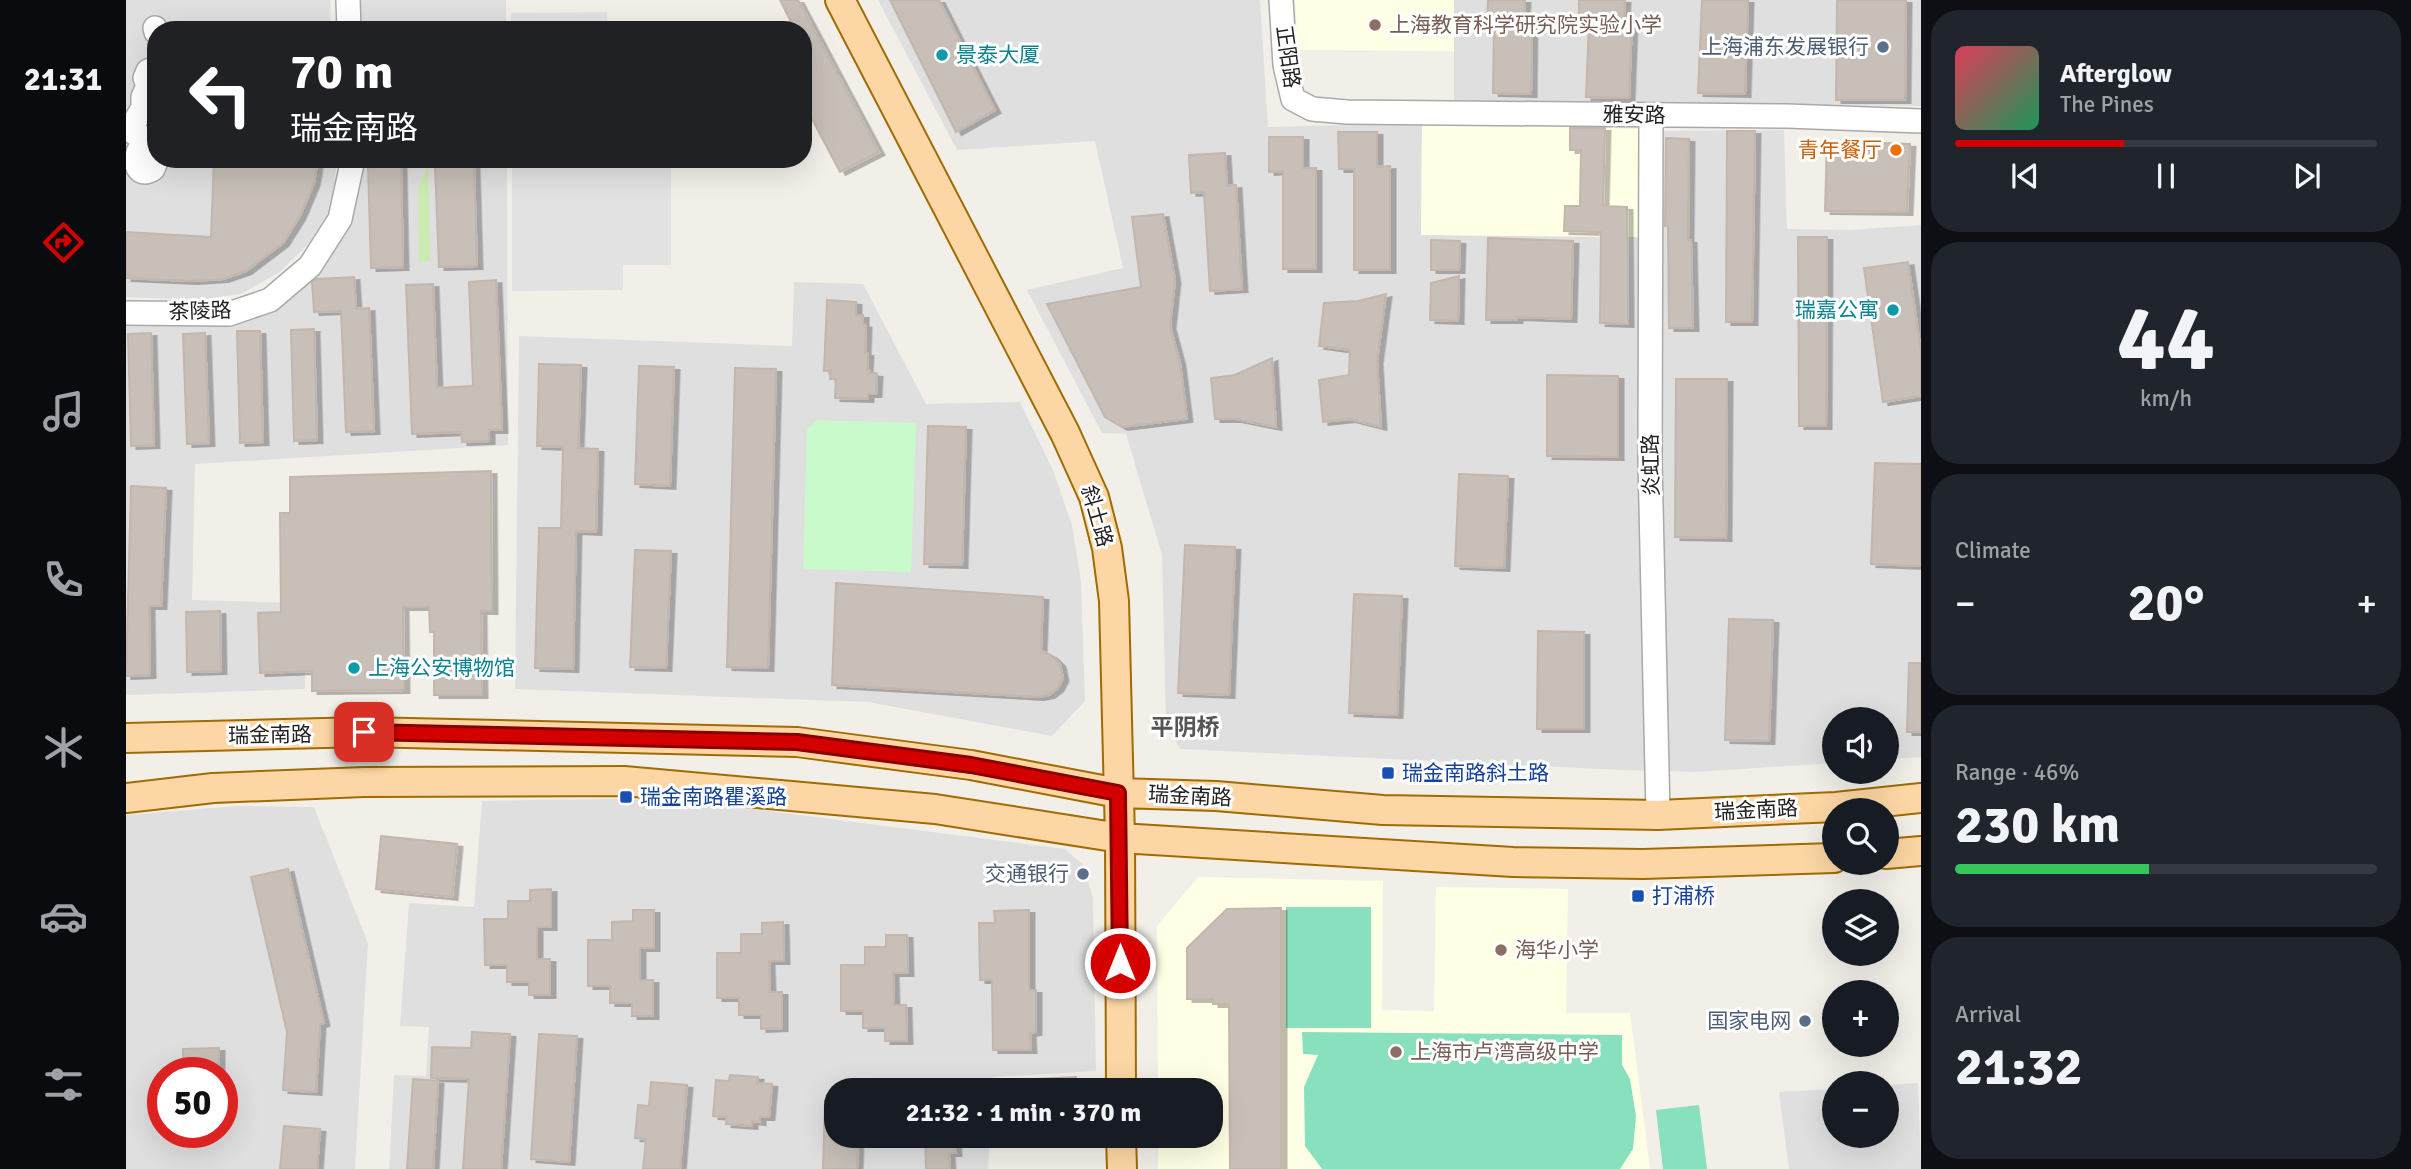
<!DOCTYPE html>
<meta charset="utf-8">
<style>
:root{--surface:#171b24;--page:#20242c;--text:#f1f3f6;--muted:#9ea1a6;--line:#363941;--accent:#d40000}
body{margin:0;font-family:Signika,"Noto Sans SC",sans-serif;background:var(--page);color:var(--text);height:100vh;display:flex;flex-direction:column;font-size:26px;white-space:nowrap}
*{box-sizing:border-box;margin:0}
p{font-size:23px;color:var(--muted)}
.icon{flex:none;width:38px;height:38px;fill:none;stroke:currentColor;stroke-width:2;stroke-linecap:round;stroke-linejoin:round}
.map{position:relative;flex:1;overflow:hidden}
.panel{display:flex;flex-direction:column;gap:10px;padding:10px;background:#0d0f14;width:490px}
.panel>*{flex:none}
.banner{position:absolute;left:21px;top:21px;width:665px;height:147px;border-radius:28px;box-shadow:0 7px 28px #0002;background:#202124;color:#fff;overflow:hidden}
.tools{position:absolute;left:1696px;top:707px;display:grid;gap:14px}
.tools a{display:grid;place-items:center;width:77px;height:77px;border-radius:50%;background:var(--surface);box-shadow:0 7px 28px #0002;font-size:35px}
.speed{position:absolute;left:21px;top:1057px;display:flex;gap:14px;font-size:35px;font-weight:700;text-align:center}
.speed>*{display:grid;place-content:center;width:91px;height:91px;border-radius:50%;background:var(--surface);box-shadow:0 7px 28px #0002;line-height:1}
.speed .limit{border:10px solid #d22;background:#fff;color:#111}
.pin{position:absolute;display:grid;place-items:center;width:60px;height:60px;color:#fff;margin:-30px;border-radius:14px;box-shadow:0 4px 10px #0006}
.me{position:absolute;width:77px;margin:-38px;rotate:0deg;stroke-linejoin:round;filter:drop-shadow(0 0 5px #0008)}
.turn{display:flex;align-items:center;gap:24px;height:147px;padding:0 28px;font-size:32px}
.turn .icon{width:91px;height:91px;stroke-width:2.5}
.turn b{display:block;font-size:49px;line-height:60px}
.big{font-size:52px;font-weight:800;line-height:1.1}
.panel .widget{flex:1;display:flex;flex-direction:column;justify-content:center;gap:10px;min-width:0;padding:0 24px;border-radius:28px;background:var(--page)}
.panel .dial{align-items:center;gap:0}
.dial b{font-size:91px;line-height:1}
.song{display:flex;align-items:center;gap:21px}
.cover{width:84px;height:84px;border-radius:10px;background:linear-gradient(135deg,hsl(350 70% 55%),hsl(150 70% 35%))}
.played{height:7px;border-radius:4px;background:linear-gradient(90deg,var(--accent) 40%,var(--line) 40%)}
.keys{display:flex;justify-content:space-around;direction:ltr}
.heat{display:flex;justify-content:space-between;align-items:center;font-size:38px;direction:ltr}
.charge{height:10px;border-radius:5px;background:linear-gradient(90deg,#34c759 46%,var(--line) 0)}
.trip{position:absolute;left:698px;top:1078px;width:399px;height:70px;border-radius:28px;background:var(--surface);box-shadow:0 7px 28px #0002;font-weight:800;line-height:70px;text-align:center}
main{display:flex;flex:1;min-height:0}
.tabs{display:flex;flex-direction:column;width:126px;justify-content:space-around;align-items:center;background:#090b0e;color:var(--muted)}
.tabs .icon{width:49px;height:49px}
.tabs .active{color:var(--accent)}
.tabs b{font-size:32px;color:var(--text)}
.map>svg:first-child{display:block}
.residential{fill:#e0dfdf;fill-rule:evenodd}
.education{fill:#ffffe5}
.grass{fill:#cdebb0}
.park{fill:#c8facc}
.pitch{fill:#88e0be}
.parking{fill:#e2e2e2}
.building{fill:#c7bfb8;stroke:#c4b6ab;stroke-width:2;filter:url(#shadow)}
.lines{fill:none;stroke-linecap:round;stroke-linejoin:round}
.minor-casing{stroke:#a9a9a9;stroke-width:26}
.major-casing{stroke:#a06b00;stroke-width:32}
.minor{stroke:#fff;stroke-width:23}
.major{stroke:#fcd6a4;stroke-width:28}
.route-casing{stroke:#8a0000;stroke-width:18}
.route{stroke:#d40000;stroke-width:12}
.education-dot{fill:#8d6e63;stroke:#fff;stroke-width:2.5}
.service-dot{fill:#5c6f8a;stroke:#fff;stroke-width:2.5}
.culture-dot{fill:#0f9aa8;stroke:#fff;stroke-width:2.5}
.food-dot{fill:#e8710a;stroke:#fff;stroke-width:2.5}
.transit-dot{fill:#1a4fb4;stroke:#fff;stroke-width:2.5}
.labels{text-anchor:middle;stroke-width:6;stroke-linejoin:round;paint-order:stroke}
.education-label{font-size:21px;fill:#785e54;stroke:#fff;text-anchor:start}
.service-label{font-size:21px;fill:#4e5e75;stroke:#fff;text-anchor:end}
.culture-label{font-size:21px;fill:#0d838f;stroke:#fff;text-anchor:start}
.street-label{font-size:21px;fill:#222;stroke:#fff}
.food-label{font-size:21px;fill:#c56008;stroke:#fff;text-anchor:end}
.transit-label{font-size:21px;fill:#164399;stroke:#fff;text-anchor:start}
.neighbourhood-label{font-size:23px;font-weight:bold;fill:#555;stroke:#fff}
</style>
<main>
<nav class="tabs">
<b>21:31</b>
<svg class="icon active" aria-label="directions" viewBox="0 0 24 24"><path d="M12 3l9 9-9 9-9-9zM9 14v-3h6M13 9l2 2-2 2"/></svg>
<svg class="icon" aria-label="music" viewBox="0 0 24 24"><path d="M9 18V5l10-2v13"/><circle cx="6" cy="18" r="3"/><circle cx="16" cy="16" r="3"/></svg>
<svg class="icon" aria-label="phone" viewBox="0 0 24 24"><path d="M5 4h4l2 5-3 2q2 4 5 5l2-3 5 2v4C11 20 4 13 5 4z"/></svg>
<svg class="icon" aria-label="climate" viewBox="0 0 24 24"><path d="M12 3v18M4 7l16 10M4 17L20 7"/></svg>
<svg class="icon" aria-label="car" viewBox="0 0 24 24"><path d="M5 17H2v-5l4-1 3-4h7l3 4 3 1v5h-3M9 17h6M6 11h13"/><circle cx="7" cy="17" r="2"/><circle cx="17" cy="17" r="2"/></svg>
<svg class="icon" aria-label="filters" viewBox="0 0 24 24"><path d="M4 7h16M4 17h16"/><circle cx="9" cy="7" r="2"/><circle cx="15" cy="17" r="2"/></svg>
</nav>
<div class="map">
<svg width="1795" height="1169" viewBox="0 0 1795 1169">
<defs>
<filter id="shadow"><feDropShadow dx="5.5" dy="3" stdDeviation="0" flood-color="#0004"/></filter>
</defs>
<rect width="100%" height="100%" fill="#f2efe9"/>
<!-- residential -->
<path class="residential" d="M 0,0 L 204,0 L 205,30 L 30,30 L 30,159 L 211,159 L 205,209 L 182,244 L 154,272 L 115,294 L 71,300 L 0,297 Z
M 232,0 L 380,0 L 380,30 L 234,30 Z
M 752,0 L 1134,0 L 1142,127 L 1296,123 L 1295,235 L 1516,237 L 1535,131 L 1658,130 L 1661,229 L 1723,230 L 1795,225 L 1795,757 L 1761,759 L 1760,719 L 1708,719 L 1708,763 L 1570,772 L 1496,770 L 1054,749 L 1040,725 L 1036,555 L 1000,434 L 976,433 L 901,290 L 997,268 L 969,141 L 831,150 Z
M 1328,0 L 1795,0 L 1795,106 L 1328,102 Z
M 236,159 L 381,159 L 382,445 L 69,464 L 66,600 L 179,603 L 179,689 L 0,695 L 0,323 L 106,325 L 145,309 L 196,269 L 224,224 Z
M 668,282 L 737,284 L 800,404 L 894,402 L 927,470 L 946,525 L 955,581 L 959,701 L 926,736 L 742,702 L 389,689 L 393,336 L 666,346 Z
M 539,798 L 939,849 L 957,865 L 967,898 L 970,1071 L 867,1077 L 866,1090 L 710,1090 L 710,1136 L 864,1136 L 862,1169 L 263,1169 L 268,1075 L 300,1076 L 303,1027 L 274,1026 L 283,903 L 348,907 L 356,801 Z
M 111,806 L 188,807 L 242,943 L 229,1169 L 0,1169 L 0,815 ZM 37,1073 L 96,1073 L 96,1132 L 37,1132 Z
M 1792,1083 L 1795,1169 L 1663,1169 L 1653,1092 L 1708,1089 L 1708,1136 L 1760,1136 L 1761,1085 Z"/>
<!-- education -->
<path class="education" d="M 1169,0 L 1328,0 L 1328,51 L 1172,50 Z
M 1296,123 L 1515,129 L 1516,237 L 1295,235 Z
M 1072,877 L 1257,881 L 1256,1010 L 1308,1011 L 1310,887 L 1442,889 L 1440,1013 L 1504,1013 L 1524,1169 L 1032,1169 L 1032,1136 L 1085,1136 L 1085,1090 L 1032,1090 L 1031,926 Z"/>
<!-- grass -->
<path class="grass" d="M 302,166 L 304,261 L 293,261 L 292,189 Z"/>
<!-- park -->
<path class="park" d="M 690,420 L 790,423 L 785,572 L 677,569 L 681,430 Z"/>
<!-- pitch -->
<path class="pitch" d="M 1160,907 L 1245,907 L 1245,1028 L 1160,1028 Z
M 1176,1032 L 1496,1035 L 1496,1065 L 1504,1079 L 1510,1116 L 1507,1149 L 1494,1169 L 1196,1169 L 1179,1146 L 1178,1087 L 1192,1055 L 1177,1054 Z
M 1573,1105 L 1581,1169 L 1537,1169 L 1530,1110 Z"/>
<!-- parking -->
<path class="parking" d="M 481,12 L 481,30 L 385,30 L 385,13 Z
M 386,159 L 545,159 L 545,265 L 497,265 L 497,290 L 386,291 Z"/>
<!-- building -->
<path class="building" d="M 654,0 L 672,0 L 753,152 L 714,172 L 677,102 L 677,30 L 669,30 Z
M 764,0 L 813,0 L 869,110 L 830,132 Z
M 1362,0 L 1399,0 L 1398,17 L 1406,17 L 1405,94 L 1367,93 L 1368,21 L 1361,21 Z
M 1453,0 L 1499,0 L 1498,21 L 1506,22 L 1503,98 L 1460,97 L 1463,22 L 1453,22 Z
M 1576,0 L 1622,0 L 1619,94 L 1572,93 Z
M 1711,0 L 1780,0 L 1779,100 L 1710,100 Z
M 1444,128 L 1479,128 L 1477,206 L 1501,207 L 1502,324 L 1474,323 L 1475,232 L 1438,231 L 1439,206 L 1454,206 L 1455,150 L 1444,150 Z
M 1601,131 L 1629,131 L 1626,322 L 1600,322 Z
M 1212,132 L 1251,132 L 1251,167 L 1264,166 L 1264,270 L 1228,270 L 1228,169 L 1213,169 Z
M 1143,137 L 1177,137 L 1177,168 L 1190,168 L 1190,269 L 1157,269 L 1157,171 L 1143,172 Z
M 1540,138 L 1563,139 L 1562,240 L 1565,240 L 1567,328 L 1543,328 L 1542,226 L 1539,226 Z
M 1701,141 L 1784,144 L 1781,212 L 1699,211 Z
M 1099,153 L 1101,186 L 1110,185 L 1116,289 L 1084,291 L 1078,192 L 1065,193 L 1063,155 Z
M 88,159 L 192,159 L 188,183 L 174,216 L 157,243 L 120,271 L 97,279 L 66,281 L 0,278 L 0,232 L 85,237 Z
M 275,165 L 277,267 L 245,268 L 242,166 Z
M 348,165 L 351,266 L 313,267 L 309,166 Z
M 1037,214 L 1049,280 L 1044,326 L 1054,363 L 1061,419 L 996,427 L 979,417 L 921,304 L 1015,287 L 1006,217 Z
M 1672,237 L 1701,237 L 1700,426 L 1673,426 Z
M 1362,238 L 1447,241 L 1445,319 L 1391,317 L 1391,320 L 1360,320 Z
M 1305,240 L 1334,241 L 1333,270 L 1305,270 Z
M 1782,262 L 1795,352 L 1795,396 L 1757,402 L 1738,268 Z
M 1333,276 L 1332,321 L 1304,320 L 1305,283 Z
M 228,277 L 230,309 L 243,308 L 248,431 L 220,432 L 215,311 L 188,312 L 186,282 L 190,279 Z
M 370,280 L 376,430 L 363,430 L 363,441 L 336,442 L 335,432 L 286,434 L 280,285 L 307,284 L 311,388 L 347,386 L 343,282 Z
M 1260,294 L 1251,361 L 1255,427 L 1224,419 L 1197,422 L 1193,380 L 1223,375 L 1224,350 L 1193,346 L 1198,303 L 1232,301 Z
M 701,300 L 730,302 L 730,315 L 737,315 L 737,324 L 740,325 L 739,353 L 742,353 L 741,370 L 744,370 L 744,373 L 751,374 L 750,394 L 742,394 L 742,399 L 709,398 L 710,379 L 704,379 L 705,371 L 698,371 Z
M 188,329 L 191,440 L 168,441 L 165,330 Z
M 111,331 L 134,331 L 137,442 L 114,443 Z
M 25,333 L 28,445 L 5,446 L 2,334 Z
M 79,333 L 83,443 L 61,444 L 57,334 Z
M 1146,358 L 1150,427 L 1110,419 L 1089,419 L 1085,378 L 1109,375 Z
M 413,364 L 455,365 L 452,448 L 472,449 L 470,532 L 450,531 L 447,669 L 409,668 L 413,528 L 435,528 L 437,447 L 411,446 Z
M 513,366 L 548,367 L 544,486 L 509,484 Z
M 609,368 L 650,369 L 642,668 L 601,667 Z
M 1421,375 L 1492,376 L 1492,457 L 1421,456 Z
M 1550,379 L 1601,379 L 1600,538 L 1549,537 Z
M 802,426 L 840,427 L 836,565 L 798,564 Z
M 1749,463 L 1795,464 L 1795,566 L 1745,564 Z
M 365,471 L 366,611 L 355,611 L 356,695 L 308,695 L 308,632 L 304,632 L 303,607 L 277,607 L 278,690 L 186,691 L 186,671 L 134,673 L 132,613 L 155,612 L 154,513 L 164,513 L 164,477 Z
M 1333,474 L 1382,476 L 1378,568 L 1329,566 Z
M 5,486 L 40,488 L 35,606 L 23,606 L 24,675 L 0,676 Z
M 1059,545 L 1109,547 L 1103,695 L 1052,693 Z
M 509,550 L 545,551 L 540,668 L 504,667 Z
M 710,583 L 917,597 L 915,650 L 926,656 L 934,664 L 937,678 L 932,688 L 923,695 L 912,697 L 706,685 Z
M 1228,594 L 1276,596 L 1271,715 L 1223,713 Z
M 94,611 L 95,671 L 61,672 L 60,612 Z
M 1603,619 L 1647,620 L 1643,741 L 1599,740 Z
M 1412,631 L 1458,632 L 1458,729 L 1411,729 Z
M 1783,663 L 1795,663 L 1795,732 L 1781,732 Z
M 255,836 L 331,844 L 326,897 L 250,889 Z
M 162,869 L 198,1023 L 194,1024 L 190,1092 L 157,1090 L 161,1032 L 125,877 Z
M 425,889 L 425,927 L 411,927 L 411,959 L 424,959 L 424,995 L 403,995 L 403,982 L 381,982 L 381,965 L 359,965 L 358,919 L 382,919 L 382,901 L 404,901 L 404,890 Z
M 1155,908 L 1155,1169 L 1104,1169 L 1103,1004 L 1087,1004 L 1087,999 L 1061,999 L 1061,948 L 1101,909 Z
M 507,910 L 528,910 L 528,948 L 514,948 L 514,980 L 527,980 L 527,1016 L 506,1016 L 506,1003 L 484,1003 L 484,986 L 462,986 L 462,940 L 486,940 L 486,922 L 507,921 Z
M 903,910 L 903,990 L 910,990 L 910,1032 L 904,1033 L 905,1050 L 867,1050 L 866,980 L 854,980 L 853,923 L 869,923 L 868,911 Z
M 657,922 L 658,961 L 643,961 L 644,992 L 656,992 L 656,1028 L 635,1029 L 635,1015 L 613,1015 L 613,998 L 591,998 L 591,953 L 615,953 L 615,934 L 636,934 L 636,923 Z
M 760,935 L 781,935 L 782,973 L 767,973 L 768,1005 L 780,1005 L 781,1041 L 759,1041 L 759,1028 L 737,1028 L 737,1011 L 715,1011 L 715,965 L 739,965 L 739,947 L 760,947 Z
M 346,1032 L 384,1034 L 375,1169 L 337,1169 L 343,1079 L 305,1078 L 306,1047 L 345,1048 Z
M 413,1034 L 451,1036 L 443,1162 L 405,1159 Z
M 93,1048 L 93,1073 L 57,1073 L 57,1049 Z
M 604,1075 L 632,1077 L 631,1083 L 646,1084 L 643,1117 L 634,1117 L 634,1122 L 626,1121 L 626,1126 L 600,1124 L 601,1117 L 587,1116 L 590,1080 L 603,1081 Z
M 950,1077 L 950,1090 L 911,1090 L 910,1079 Z
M 287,1079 L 312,1081 L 307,1169 L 281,1169 Z
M 525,1082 L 561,1085 L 554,1169 L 517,1169 L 520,1139 L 509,1138 L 512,1105 L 523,1106 Z
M 699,1101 L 710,1101 L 710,1136 L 732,1136 L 731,1169 L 697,1169 Z
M 158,1126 L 194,1129 L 191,1169 L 154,1169 Z
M 799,1136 L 829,1136 L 830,1153 L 823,1153 L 824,1169 L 800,1169 Z"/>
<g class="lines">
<defs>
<path id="minor" d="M 222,0 L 223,30
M 1155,0 L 1159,65 L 1167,99 L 1186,109 L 1221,112 L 1661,116 L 1795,121
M 29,28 L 30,32
M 30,68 L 22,71 L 19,78 L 22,86 L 30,89
M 1525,115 L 1524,461 L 1532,815
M 13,135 L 8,133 L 6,126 L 17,108 L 17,97 L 22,86
M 30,154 C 10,124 0,186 27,169 L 31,159
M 0,313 L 103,314 L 144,300 L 184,266 L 214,219 L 227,159"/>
<path id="major" d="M 714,0 L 939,433 L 968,497 L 981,548 L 988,601 L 994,838 L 995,1090
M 0,738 L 238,732 L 671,742 L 845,765 L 992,793 L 1090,796 L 1257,810 L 1532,815 L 1710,807 L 1795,798
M 0,798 L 87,788 L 238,782 L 498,781 L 809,809 L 994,838 L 1387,862 L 1517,864 L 1708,858
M 1760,854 L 1795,851
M 995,1136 L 996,1169"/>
</defs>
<!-- minor casing -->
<use href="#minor" class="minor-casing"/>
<!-- major casing -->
<use href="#major" class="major-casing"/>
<!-- minor -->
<use href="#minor" class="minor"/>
<!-- major -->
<use href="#major" class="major"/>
</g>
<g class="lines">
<defs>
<path id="route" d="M 238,732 L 671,742 L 845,765 L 992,793 L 994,963"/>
</defs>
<!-- route casing -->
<use href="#route" class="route-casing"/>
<!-- route -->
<use href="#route" class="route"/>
</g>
<!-- markers -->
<g class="education-dot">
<circle cx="1249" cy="25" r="7"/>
<circle cx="1375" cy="950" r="7"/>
<circle cx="1270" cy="1052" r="7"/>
</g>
<g class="service-dot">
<circle cx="1757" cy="47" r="7"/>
<circle cx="957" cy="874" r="7"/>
<circle cx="1679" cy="1021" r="7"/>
</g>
<g class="culture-dot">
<circle cx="816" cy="55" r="7"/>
<circle cx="1767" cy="310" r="7"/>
<circle cx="228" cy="668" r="7"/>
</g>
<circle class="food-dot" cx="1770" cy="150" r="7"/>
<g class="transit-dot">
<rect x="1255" y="766" width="14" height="14" rx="3.5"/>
<rect x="493" y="790" width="14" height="14" rx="3.5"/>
<rect x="1505" y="889" width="14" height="14" rx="3.5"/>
</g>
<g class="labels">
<!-- education labels -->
<g class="education-label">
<text x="1263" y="32">上海教育科学研究院实验小学</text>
<text x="1389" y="957">海华小学</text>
<text x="1284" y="1059">上海市卢湾高级中学</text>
</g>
<!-- service labels -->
<g class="service-label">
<text x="1743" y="54">上海浦东发展银行</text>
<text x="943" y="881">交通银行</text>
<text x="1665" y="1028">国家电网</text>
</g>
<!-- culture labels -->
<g class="culture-label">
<text x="830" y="62">景泰大厦</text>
<text x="1753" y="317" text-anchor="end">瑞嘉公寓</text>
<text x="242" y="675">上海公安博物馆</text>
</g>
<!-- street labels -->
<g class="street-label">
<text transform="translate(1162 57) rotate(82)" y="7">正阳路</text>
<text transform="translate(1508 115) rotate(1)" y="7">雅安路</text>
<text transform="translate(74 311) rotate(-2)" y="7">茶陵路</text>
<text transform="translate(1525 465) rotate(-91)" y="7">炎虹路</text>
<text transform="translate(971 516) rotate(74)" y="7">斜土路</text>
<text transform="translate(144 735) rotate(-1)" y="7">瑞金南路</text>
<text transform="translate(1064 796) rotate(3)" y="7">瑞金南路</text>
<text transform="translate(1630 810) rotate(-3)" y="7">瑞金南路</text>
</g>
<!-- food labels -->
<g class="food-label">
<text x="1756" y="157">青年餐厅</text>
</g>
<!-- transit labels -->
<g class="transit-label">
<text x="1276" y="780">瑞金南路斜土路</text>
<text x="514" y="804">瑞金南路瞿溪路</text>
<text x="1526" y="903">打浦桥</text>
</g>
<!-- neighbourhood labels -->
<g class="neighbourhood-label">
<text x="1059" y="735">平阴桥</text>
</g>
</g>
</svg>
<div class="tools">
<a><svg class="icon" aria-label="sound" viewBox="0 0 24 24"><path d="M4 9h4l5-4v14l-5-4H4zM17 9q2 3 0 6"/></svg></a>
<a><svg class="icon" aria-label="search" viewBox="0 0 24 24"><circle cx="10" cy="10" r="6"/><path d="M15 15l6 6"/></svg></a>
<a><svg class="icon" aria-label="layers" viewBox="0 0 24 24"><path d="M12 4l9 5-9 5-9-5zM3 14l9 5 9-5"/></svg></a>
<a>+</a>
<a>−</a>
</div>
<div class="speed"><div class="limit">50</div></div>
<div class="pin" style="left:238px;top:732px;background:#d93025"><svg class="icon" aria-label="arrive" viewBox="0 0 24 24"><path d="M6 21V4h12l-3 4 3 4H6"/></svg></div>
<svg class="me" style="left:994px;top:963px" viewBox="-20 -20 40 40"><circle r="17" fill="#d40000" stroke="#fff" stroke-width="3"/><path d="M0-11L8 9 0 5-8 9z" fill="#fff"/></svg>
<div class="trip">21:32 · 1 min · 370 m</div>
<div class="banner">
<div class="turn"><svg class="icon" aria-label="left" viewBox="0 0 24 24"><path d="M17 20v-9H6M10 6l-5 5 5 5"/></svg><div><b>70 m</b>瑞金南路</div></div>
</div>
</div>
<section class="panel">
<div class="widget">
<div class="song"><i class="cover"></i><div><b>Afterglow</b><p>The Pines</p></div></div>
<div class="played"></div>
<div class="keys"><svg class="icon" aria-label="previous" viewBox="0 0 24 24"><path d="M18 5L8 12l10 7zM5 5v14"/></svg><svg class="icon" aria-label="pause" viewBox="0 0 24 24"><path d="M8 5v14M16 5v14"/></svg><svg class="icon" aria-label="next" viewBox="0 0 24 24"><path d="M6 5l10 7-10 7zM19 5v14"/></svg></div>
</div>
<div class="widget dial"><b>44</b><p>km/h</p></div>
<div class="widget"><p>Climate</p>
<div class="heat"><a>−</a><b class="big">20°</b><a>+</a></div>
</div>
<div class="widget"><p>Range · 46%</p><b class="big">230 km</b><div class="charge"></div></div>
<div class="widget"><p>Arrival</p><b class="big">21:32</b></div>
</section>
</main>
